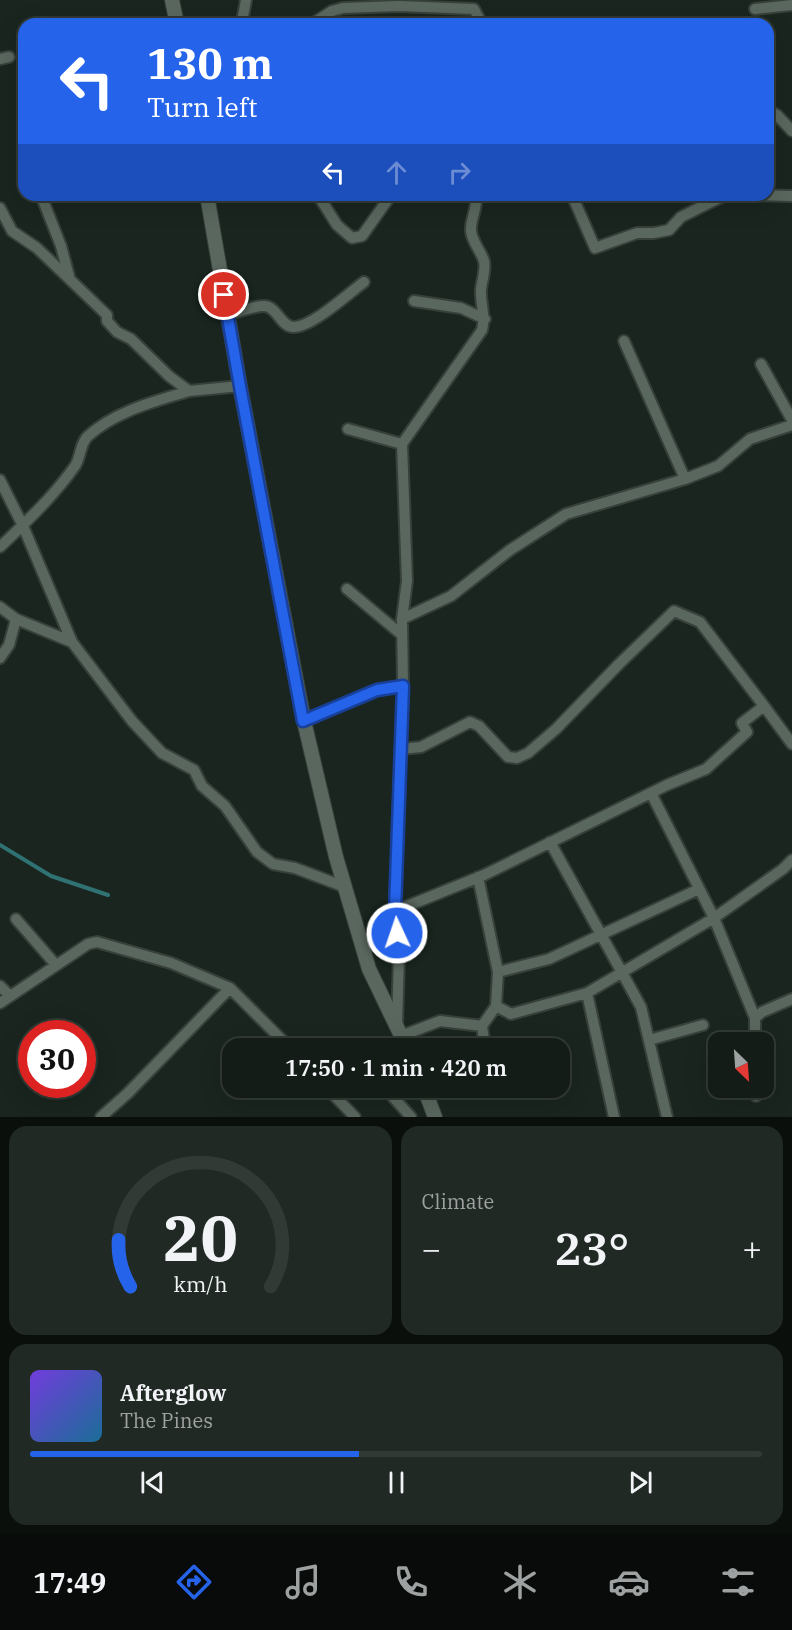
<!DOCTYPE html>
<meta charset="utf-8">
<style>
:root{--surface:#131c16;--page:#202923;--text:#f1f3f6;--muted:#9da1a1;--line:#323a35;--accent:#2563eb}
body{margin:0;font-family:"IBM Plex Serif",serif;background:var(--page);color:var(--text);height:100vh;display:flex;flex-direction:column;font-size:22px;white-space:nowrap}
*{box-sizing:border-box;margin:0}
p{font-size:20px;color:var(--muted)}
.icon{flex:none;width:33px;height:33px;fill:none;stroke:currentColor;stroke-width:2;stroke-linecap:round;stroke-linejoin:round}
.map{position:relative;height:1117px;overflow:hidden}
.drawer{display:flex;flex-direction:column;gap:9px;padding:9px;background:#0a0f0c;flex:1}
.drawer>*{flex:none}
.banner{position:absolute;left:18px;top:18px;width:756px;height:183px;border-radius:18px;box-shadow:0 6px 24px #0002,0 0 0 2px var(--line);background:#2563eb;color:#fff;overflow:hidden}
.needle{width:39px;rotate:155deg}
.buttons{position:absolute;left:708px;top:1032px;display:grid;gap:12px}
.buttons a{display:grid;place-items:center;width:66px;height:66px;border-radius:12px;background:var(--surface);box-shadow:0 6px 24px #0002,0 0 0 2px var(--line);font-size:30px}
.speed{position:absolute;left:18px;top:1020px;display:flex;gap:12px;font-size:30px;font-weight:700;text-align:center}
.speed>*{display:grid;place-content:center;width:78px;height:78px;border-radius:50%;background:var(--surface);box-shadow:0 6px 24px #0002,0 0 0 2px var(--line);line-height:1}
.speed .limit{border:9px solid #d22;background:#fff;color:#111}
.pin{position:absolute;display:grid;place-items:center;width:51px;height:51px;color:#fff;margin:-26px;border:3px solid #fff;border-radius:50%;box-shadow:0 2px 6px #0007}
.me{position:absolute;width:66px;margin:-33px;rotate:357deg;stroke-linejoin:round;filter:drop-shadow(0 0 4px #0008)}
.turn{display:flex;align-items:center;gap:21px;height:126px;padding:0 30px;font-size:27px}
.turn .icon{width:78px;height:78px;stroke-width:2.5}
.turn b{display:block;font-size:42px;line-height:51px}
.lanes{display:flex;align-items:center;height:57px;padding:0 30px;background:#0003;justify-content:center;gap:30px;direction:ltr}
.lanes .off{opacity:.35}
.big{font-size:45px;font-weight:600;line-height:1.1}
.drawer .widget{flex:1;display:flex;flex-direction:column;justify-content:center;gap:9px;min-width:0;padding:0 21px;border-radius:18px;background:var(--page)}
.drawer .dial{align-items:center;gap:0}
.dial svg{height:156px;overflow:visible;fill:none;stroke:var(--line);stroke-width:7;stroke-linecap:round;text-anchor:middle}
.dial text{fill:var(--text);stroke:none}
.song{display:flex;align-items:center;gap:18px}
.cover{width:72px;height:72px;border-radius:9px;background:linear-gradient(135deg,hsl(260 70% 55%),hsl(200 70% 35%))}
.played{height:6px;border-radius:3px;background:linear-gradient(90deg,var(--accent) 45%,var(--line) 45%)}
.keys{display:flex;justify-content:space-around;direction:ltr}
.heat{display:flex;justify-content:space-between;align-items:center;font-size:33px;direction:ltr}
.drawer .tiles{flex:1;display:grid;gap:9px;grid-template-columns:1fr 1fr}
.widget:last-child{grid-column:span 2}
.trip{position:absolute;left:222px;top:1038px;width:348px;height:60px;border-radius:18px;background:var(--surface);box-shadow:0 6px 24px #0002,0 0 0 2px var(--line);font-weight:600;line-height:60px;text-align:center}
.tab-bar{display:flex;height:96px;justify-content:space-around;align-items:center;background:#080b09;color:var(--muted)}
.tab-bar .icon{width:42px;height:42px}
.tab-bar .active{color:var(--accent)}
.tab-bar b{font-size:27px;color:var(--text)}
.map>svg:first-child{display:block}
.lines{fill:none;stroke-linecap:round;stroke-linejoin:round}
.stream{stroke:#307274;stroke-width:4}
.minor-casing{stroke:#37403b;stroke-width:14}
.tertiary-casing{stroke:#37403b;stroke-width:16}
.minor{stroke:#59675e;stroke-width:10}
.tertiary{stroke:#59675e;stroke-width:14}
.route-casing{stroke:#184099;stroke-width:15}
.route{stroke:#2563eb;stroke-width:10}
</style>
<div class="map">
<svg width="792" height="1117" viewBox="0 0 792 1117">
<rect width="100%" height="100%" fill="#19251e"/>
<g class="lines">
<!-- stream -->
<path class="stream" d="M 0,845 L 51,876 L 108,895"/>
<defs>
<path id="minor" d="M 755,9 L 792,5
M 240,24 L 242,22 L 246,0
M 312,24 L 332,11 L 343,8 L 399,6 L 474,9 L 482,24
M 0,59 L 9,57
M 768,110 L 777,115 L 792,131
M 41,195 L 61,246 L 69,276
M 318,195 L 337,225 L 352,238 L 362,236 L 391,195
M 572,195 L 595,248 L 637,233 L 654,233 L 669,230 L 681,217 L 721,197 L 728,195
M 752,195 L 792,196
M 0,208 L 12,231 L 37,248 L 107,315 L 107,321 L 117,332 L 131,339 L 169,376 L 189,391 L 240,386
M 414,301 L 461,308 L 485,319
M 228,315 C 239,312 253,306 264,306 C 277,306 280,326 293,327 C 311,328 349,293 364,282
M 624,341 L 685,479
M 761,364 L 792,420
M 348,429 L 402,444
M 0,480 L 23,526 L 72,642 L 132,721 L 162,753 L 194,770 L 202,786 L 225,806 L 257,852 L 273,864 L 295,868 L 345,887
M 0,547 C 26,522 54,496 75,466 C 81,457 80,443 88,436 C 116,411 153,402 189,391
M 347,589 L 402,635
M 0,607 L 16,619 L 72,642
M 402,619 L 451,596 L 510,550 L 566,514 L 685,479 L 718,466 L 750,439 L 792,425
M 0,658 L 9,645 L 16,619
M 764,706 L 792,744
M 304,721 L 377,690 L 403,686
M 651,793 L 714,918 L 755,1018 L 755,1042
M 550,842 L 641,1007 L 667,1117
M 478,877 L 498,972 L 496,1006 L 482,1026 L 485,1048
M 395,911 L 484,875 L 667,785 L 706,769 L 747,732 L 742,723 L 764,706 L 700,622 L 674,611 L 619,664 L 556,729 L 528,753 L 517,758 L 508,757 L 479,726 L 470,722 L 421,747 L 401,749
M 16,919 L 56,965
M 498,972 L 549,959 L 699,889
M 0,986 L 10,996
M 587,993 L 614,1117
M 0,1003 L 88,944 L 97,942 L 171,963 L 230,988 L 290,1048
M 496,1006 L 511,1014 L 587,993 L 714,918 L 783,869 L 792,860
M 755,1018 L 762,1012 L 792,999
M 397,1026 L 399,955 L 395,911 L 403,686 L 402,619 L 407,581 L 402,444 L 482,330 C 486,315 480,303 481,289 C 482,280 486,270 484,261 C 481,251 472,242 471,231 C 470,219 478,208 476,195
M 401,1036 L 440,1021 L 482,1026
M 649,1040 L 703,1025
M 516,1048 L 531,1044
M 327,1088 L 355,1117
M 385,1088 L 411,1117
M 756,1088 L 756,1096
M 101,1117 L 128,1093 L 230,988"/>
<path id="tertiary" d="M 172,0 L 177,24
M 207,195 L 240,386 L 304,721 L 336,857 L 369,969 L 407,1048
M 424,1088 L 435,1117"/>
</defs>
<!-- minor casing -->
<use href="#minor" class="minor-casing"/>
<!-- tertiary casing -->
<use href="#tertiary" class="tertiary-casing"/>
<!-- minor -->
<use href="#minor" class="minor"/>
<!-- tertiary -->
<use href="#tertiary" class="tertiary"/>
</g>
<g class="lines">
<defs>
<path id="route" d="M 224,295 L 241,392 L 303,721 L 377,690 L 403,686 L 395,911 L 397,933"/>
</defs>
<!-- route casing -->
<use href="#route" class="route-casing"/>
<!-- route -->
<use href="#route" class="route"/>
</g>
</svg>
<div class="buttons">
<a><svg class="needle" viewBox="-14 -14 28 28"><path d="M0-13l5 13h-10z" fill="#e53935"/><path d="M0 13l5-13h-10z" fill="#9da1a1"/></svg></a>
</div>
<div class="speed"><div class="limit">30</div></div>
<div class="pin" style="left:224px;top:295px;background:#d93025"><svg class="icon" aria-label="arrive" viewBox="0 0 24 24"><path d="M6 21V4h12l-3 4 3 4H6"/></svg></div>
<svg class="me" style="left:397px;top:933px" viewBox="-20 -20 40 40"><circle r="17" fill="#2563eb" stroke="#fff" stroke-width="3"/><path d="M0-11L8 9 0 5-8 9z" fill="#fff"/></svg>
<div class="trip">17:50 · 1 min · 420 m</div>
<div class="banner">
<div class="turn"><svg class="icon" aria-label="left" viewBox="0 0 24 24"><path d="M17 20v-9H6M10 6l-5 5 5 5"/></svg><div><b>130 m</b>Turn left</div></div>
<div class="lanes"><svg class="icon" aria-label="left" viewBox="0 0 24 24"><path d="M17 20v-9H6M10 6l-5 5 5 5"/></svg><svg class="icon off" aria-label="ahead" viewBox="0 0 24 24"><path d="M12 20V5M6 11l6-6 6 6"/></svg><svg class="icon off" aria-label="right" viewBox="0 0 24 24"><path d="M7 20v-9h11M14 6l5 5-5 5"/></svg></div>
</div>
</div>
<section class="drawer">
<div class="tiles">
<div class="widget dial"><svg viewBox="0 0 100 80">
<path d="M14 69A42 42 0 1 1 86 69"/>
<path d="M14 69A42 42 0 0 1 8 45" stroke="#2563eb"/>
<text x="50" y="56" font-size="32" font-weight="700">20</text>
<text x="50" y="72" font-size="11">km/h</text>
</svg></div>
<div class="widget"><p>Climate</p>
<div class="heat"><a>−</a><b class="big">23°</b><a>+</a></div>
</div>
<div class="widget">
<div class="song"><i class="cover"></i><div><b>Afterglow</b><p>The Pines</p></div></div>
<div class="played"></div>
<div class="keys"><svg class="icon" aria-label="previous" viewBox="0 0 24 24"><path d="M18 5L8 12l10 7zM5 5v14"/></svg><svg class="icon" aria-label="pause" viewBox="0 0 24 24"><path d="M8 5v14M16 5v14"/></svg><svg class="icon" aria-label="next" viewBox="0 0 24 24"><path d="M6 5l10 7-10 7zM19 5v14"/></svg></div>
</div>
</div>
</section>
<nav class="tab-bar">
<b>17:49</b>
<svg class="icon active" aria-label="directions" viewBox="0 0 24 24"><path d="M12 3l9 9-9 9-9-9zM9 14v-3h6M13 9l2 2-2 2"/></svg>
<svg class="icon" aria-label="music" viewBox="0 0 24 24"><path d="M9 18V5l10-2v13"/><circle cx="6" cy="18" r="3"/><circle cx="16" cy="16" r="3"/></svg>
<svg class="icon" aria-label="phone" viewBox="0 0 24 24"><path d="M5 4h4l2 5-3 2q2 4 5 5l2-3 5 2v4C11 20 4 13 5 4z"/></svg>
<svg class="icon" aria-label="climate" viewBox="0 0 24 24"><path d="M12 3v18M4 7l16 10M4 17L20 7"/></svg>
<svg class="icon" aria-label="car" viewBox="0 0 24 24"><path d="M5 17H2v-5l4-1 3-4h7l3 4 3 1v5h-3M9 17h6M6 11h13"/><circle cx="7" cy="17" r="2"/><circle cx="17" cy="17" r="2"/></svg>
<svg class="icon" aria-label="filters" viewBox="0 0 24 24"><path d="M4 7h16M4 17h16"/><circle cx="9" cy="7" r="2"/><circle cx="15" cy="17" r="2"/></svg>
</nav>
